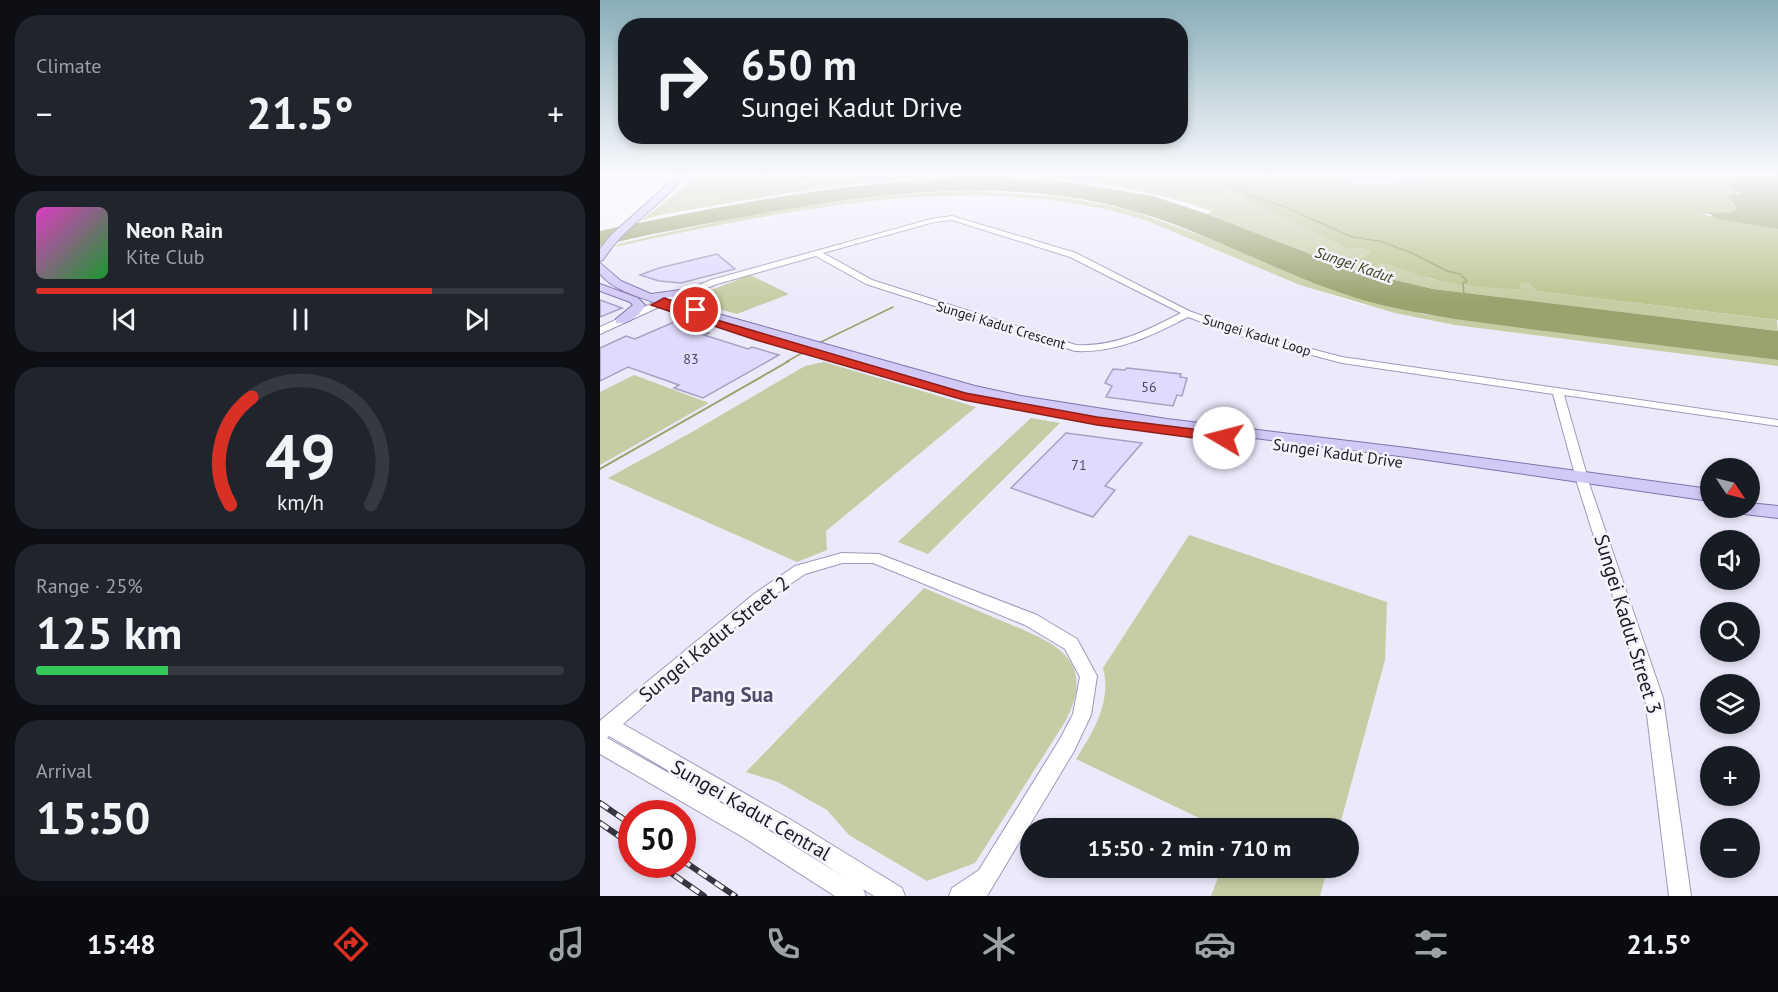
<!DOCTYPE html>
<meta charset="utf-8">
<style>
:root{--surface:#171b24;--page:#20242c;--text:#f1f3f6;--muted:#9ea1a6;--line:#363941;--accent:#d93025}
body{margin:0;font-family:"PT Sans",sans-serif;background:var(--page);color:var(--text);height:100vh;display:flex;flex-direction:column;font-size:22px;white-space:nowrap}
*{box-sizing:border-box;margin:0}
p{font-size:20px;color:var(--muted)}
.icon{flex:none;width:33px;height:33px;fill:none;stroke:currentColor;stroke-width:2;stroke-linecap:round;stroke-linejoin:round}
.map{position:relative;flex:1;overflow:hidden}
.panel{display:flex;flex-direction:column;gap:15px;padding:15px;background:#0d0f14;width:600px}
.panel>*{flex:none}
.guide{position:absolute;left:18px;top:18px;width:570px;height:126px;border-radius:24px;box-shadow:0 3px 9px #0003;background:#171b24;color:var(--text);overflow:hidden}
.needle{width:39px;rotate:125deg}
.fabs{position:absolute;left:1100px;top:458px;display:grid;gap:12px}
.fabs a{display:grid;place-items:center;width:60px;height:60px;border-radius:50%;background:var(--surface);box-shadow:0 3px 9px #0003;font-size:30px}
.speed{position:absolute;left:18px;top:800px;display:flex;gap:12px;font-size:30px;font-weight:700;text-align:center}
.speed>*{display:grid;place-content:center;width:78px;height:78px;border-radius:50%;background:var(--surface);box-shadow:0 3px 9px #0003;line-height:1}
.speed .limit{border:9px solid #d22;background:#fff;color:#111}
.pin{position:absolute;display:grid;place-items:center;width:51px;height:51px;color:#fff;margin:-26px;border:3px solid #fff;border-radius:50%;box-shadow:0 2px 6px #0007}
.me{position:absolute;width:66px;margin:-33px;rotate:278deg;stroke-linejoin:round;filter:drop-shadow(0 0 4px #0008)}
.turn{display:flex;align-items:center;gap:21px;height:126px;padding:0 24px;font-size:27px}
.turn .icon{width:78px;height:78px;stroke-width:2.5}
.turn b{display:block;font-size:42px;line-height:51px}
.big{font-size:45px;font-weight:700;line-height:1.1}
.panel .widget{flex:1;display:flex;flex-direction:column;justify-content:center;gap:9px;min-width:0;padding:0 21px;border-radius:24px;background:var(--page)}
.panel .dial{align-items:center;gap:0}
.dial svg{height:156px;overflow:visible;fill:none;stroke:var(--line);stroke-width:7;stroke-linecap:round;text-anchor:middle}
.dial text{fill:var(--text);stroke:none}
.song{display:flex;align-items:center;gap:18px}
.cover{width:72px;height:72px;border-radius:9px;background:linear-gradient(135deg,hsl(310 70% 55%),hsl(130 70% 35%))}
.played{height:6px;border-radius:3px;background:linear-gradient(90deg,var(--accent) 75%,var(--line) 75%)}
.keys{display:flex;justify-content:space-around;direction:ltr}
.heat{display:flex;justify-content:space-between;align-items:center;font-size:33px;direction:ltr}
.charge{height:9px;border-radius:4px;background:linear-gradient(90deg,#34c759 25%,var(--line) 0)}
.trip{position:absolute;left:420px;top:818px;width:339px;height:60px;border-radius:30px;background:var(--surface);box-shadow:0 3px 9px #0003;font-weight:700;line-height:60px;text-align:center}
.tab-bar{display:flex;height:96px;justify-content:space-around;align-items:center;background:#090b0e;color:var(--muted)}
.tab-bar .icon{width:42px;height:42px}
.tab-bar .active{color:var(--accent)}
.tab-bar b{font-size:27px;color:var(--text)}
main{display:flex;flex:1;min-height:0}
.map>svg:first-child{display:block}
.built{fill:#ece9fb;fill-rule:evenodd}
.green{fill:#c6cca3}
.forest{fill:#bbc38e}
.water{fill:#9ba26e}
.lines{fill:none;stroke-linecap:round;stroke-linejoin:round}
.stream-far1{stroke:#9ba26e;stroke-width:1.5}
.stream{stroke:#9ba26e;stroke-width:2}
.building{fill:#e0dafe;stroke:#a6a0c1;stroke-width:1.5}
.minor-casing{stroke:#9e99ba;stroke-width:2}
.major-casing{stroke:#7f74aa;stroke-width:2}
.minor{fill:#fff;fill-rule:evenodd}
.major{fill:#d3c9f7;fill-rule:evenodd}
.rail-casing{stroke:#383541;stroke-width:6}
.rail{stroke:#f5f4fc;stroke-width:4;stroke-dasharray:10;stroke-linecap:butt}
.route{fill:#d93025;stroke:#8d1f18;stroke-width:1.5}
.labels{text-anchor:middle;stroke-width:5;stroke-linejoin:round;paint-order:stroke}
.far-street-label{font-size:14px;fill:#1b1825;stroke:#f5f4fc}
.number-label{font-size:14px;fill:#4c485b}
.far-water-label{font-size:15px;font-style:italic;fill:#393d15;stroke:#f5f4fc}
.street-label{font-size:16px;fill:#1b1825;stroke:#f5f4fc}
.near-street-label{font-size:20px;fill:#1b1825;stroke:#f5f4fc}
.near-neighbourhood-label{font-size:21px;font-weight:bold;fill:#514b69;stroke:#f5f4fc}
</style>
<main>
<section class="panel">
<div class="widget"><p>Climate</p>
<div class="heat"><a>−</a><b class="big">21.5°</b><a>+</a></div>
</div>
<div class="widget">
<div class="song"><i class="cover"></i><div><b>Neon Rain</b><p>Kite Club</p></div></div>
<div class="played"></div>
<div class="keys"><svg class="icon" aria-label="previous" viewBox="0 0 24 24"><path d="M18 5L8 12l10 7zM5 5v14"/></svg><svg class="icon" aria-label="pause" viewBox="0 0 24 24"><path d="M8 5v14M16 5v14"/></svg><svg class="icon" aria-label="next" viewBox="0 0 24 24"><path d="M6 5l10 7-10 7zM19 5v14"/></svg></div>
</div>
<div class="widget dial"><svg viewBox="0 0 100 80">
<path d="M14 69A42 42 0 1 1 86 69"/>
<path d="M14 69A42 42 0 0 1 25 14" stroke="#d93025"/>
<text x="50" y="56" font-size="32" font-weight="700">49</text>
<text x="50" y="72" font-size="11">km/h</text>
</svg></div>
<div class="widget"><p>Range · 25%</p><b class="big">125 km</b><div class="charge"></div></div>
<div class="widget"><p>Arrival</p><b class="big">15:50</b></div>
</section>
<div class="map">
<svg width="1178" height="896" viewBox="0 0 1178 896">
<rect width="100%" height="100%" fill="#f5f4fc"/>
<!-- built -->
<path class="built" d="M 344,195 L 396,195 L 448,199 L 518,212 L 545,220 L 727,294 L 759,304 L 855,325 L 1178,366 L 1178,896 L 0,896 L 0,252 L 49,239 L 222,207 ZM 1110,468 L 1149,468 L 1149,507 L 1110,507 ZM 1110,540 L 1149,540 L 1149,579 L 1110,579 ZM 1110,612 L 1149,612 L 1149,651 L 1110,651 ZM 1110,684 L 1149,684 L 1149,723 L 1110,723 ZM 1110,756 L 1149,756 L 1149,795 L 1110,795 ZM 32,813 L 82,813 L 82,864 L 32,864 ZM 430,828 L 748,828 L 748,867 L 430,867 ZM 1110,828 L 1149,828 L 1149,867 L 1110,867 Z"/>
<!-- green -->
<path class="green" d="M 91,176 L 201,176 L 199,177 L 215,181 L 115,200 L 121,201 L 215,185 L 285,176 L 356,176 C 255,180 158,198 59,215 L 40,221 L 87,185 Z
M 408,176 L 598,176 L 750,250 L 760,248 L 770,251 L 767,257 L 762,258 L 788,263 L 831,279 L 921,290 L 917,283 L 928,283 L 936,291 L 1177,320 L 1178,331 L 833,289 L 749,269 L 607,214 L 612,211 C 546,188 478,178 408,176 Z
M 373,191 L 464,197 L 527,209 L 822,314 L 1178,360 L 1178,366 L 855,325 L 795,313 L 700,285 L 545,220 C 417,181 287,195 158,218 C 110,227 62,236 15,247 L 18,244 C 134,216 254,193 373,191 Z
M 150,275 L 189,294 L 137,314 L 97,303 L 101,294 Z
M 224,362 L 376,407 L 226,531 L 227,550 L 197,562 L 8,478 L 92,432 L 205,366 Z
M 34,375 L 109,403 L 0,465 L 0,392 Z
M 431,418 L 460,423 L 328,554 L 298,542 Z
M 589,535 L 787,602 L 785,660 L 739,828 L 620,828 L 476,759 C 493,732 512,702 503,668 Z
M 324,588 C 350,599 376,610 402,621 C 452,642 499,657 465,722 L 375,863 L 327,881 L 249,835 L 227,810 L 178,782 L 146,772 Z
M 622,867 L 728,867 L 720,896 L 611,896 Z"/>
<!-- forest -->
<path class="forest" d="M 201,176 L 285,176 L 114,202 L 125,197 L 213,182 L 201,182 Z
M 598,176 L 741,176 L 756,186 L 869,176 L 1135,176 L 1132,188 L 1141,190 L 1143,193 L 1137,193 L 1132,203 L 1137,209 L 1132,212 L 1095,213 L 1178,229 L 1178,320 L 936,291 L 928,283 L 918,283 L 922,290 C 891,287 858,286 829,278 C 812,274 797,265 780,263 L 776,266 L 758,260 L 767,256 L 770,251 L 760,248 L 750,250 Z"/>
<!-- water -->
<path class="water" d="M 1135,176 L 1178,176 L 1178,229 L 1117,219 L 1110,214 L 1093,213 L 1132,212 L 1137,209 L 1128,196 L 1143,193 L 1129,187 Z
M 388,178 L 462,181 L 553,196 L 607,214 L 749,269 L 833,289 L 1178,331 L 1178,360 C 1106,351 1034,342 962,333 C 901,325 841,319 782,305 C 693,283 615,233 527,209 C 403,176 273,193 149,216 C 99,225 49,234 0,246 L 0,231 C 30,224 60,219 89,213 C 188,194 287,178 388,178 Z"/>
<g class="lines">
<!-- stream-far1 -->
<path class="stream-far1" d="M 618,176 L 621,180 L 650,195 L 685,207 L 752,237 L 779,241 L 812,253 L 847,271 L 860,274 L 867,281 L 863,283 L 864,296
M 221,342 L 293,307
M 186,362 L 211,348"/>
<!-- stream -->
<path class="stream" d="M 0,469 L 189,361"/>
</g>
<!-- building -->
<path class="building" d="M 117,254 L 135,269 L 81,283 L 59,281 L 40,275 L 59,268 Z
M 0,300 L 22,308 L 0,317 Z
M 74,322 L 109,333 L 104,335 L 148,349 L 152,347 L 179,355 L 103,398 L 74,388 L 79,385 L 28,367 L 0,381 L 0,348 L 26,336 L 35,339 Z
M 527,368 L 581,374 L 580,377 L 587,378 L 582,396 L 577,395 L 573,406 L 506,397 L 512,386 L 505,383 L 513,369 L 525,370 Z
M 466,433 L 542,443 L 505,486 L 515,490 L 493,517 L 411,488 Z"/>
<g class="lines">
<defs>
<path id="minor" d="M 352,216 L 476,253 L 589,311 L 646,332 L 742,357 L 1178,420 L 1178,426 L 964,395 L 990,486 L 1063,698 L 1091,896 L 1069,896 L 1045,698 L 978,486 L 953,394 L 742,363 L 640,336 L 588,317 C 551,336 517,353 475,351 L 266,284 L 216,256 L 117,284 L 59,307 L 0,334 L 0,327 L 53,303 L 111,280 L 331,219 ZM 352,220 L 470,257 L 581,313 C 546,331 515,347 476,345 L 272,280 L 223,253 L 334,222 Z
M 242,553 L 279,554 L 437,615 L 477,639 L 497,676 L 491,715 L 474,751 L 387,896 L 349,896 L 352,888 L 379,870 L 460,739 L 473,714 L 480,677 L 465,649 L 425,625 L 273,563 L 242,563 L 205,574 L 164,602 L 23,724 L 193,821 L 302,888 L 305,896 L 274,896 L 263,889 L 266,896 L 235,896 L 146,839 L 0,754 L 0,721 L 2,719 L 154,594 L 195,566 ZM 9,736 L 179,835 L 244,877 L 160,825 L 7,738 Z"/>
<path id="major" d="M 77,176 L 85,176 C 60,207 24,226 3,260 L 0,261 L 0,249 L 11,235 Z
M 0,263 L 21,281 L 51,294 L 88,289 L 93,292 L 88,295 L 61,298 L 375,386 L 421,396 L 567,419 L 807,448 L 1110,489 L 1110,501 L 807,457 L 518,421 L 421,404 L 368,393 L 53,302 C 34,295 14,290 0,274 Z
M 0,284 L 38,298 L 45,305 C 41,315 27,325 16,323 L 16,319 L 33,305 L 30,302 L 0,291 Z
M 1149,503 L 1178,506 L 1178,518 L 1135,513 L 1129,511 L 1127,507 L 1149,507 Z"/>
</defs>
<!-- minor casing -->
<use href="#minor" class="minor-casing"/>
<!-- major casing -->
<use href="#major" class="major-casing"/>
<!-- minor -->
<use href="#minor" class="minor"/>
<!-- major -->
<use href="#major" class="major"/>
<defs>
<path id="rail" d="M 0,803 L 32,825
M 0,823 L 32,845
M 82,860 L 135,896
M 58,864 L 104,896"/>
</defs>
<!-- rail casing -->
<use href="#rail" class="rail-casing"/>
<!-- rail -->
<use href="#rail" class="rail"/>
</g>
<!-- sky -->
<linearGradient id="sky" x2="0" y2="1"><stop stop-color="#89adb7"/><stop offset="0.58" stop-color="#fafafe"/><stop offset="1" stop-color="#fafafe" stop-opacity="0"/></linearGradient>
<rect width="1178" height="301" fill="url(#sky)"/>
<!-- route -->
<path class="route" d="M 64,298 L 101,310 L 96,314 L 76,308 L 365,393 L 497,417 L 624,433 L 630,438 L 624,442 L 497,425 L 364,400 L 156,340 L 51,305 Z"/>
<g class="labels">
<!-- far-street labels -->
<g class="far-street-label">
<text transform="translate(401 325) rotate(17)" y="5">Sungei Kadut Crescent</text>
<text transform="translate(657 335) rotate(17)" y="5">Sungei Kadut Loop</text>
</g>
<!-- number labels -->
<g class="number-label">
<text x="91" y="364">83</text>
<text x="549" y="392">56</text>
<text x="479" y="470">71</text>
</g>
<!-- far-water labels -->
<g class="far-water-label">
<text transform="translate(754 265) rotate(19)" y="5">Sungei Kadut</text>
</g>
<!-- street labels -->
<g class="street-label">
<text transform="translate(738 453) rotate(8)" y="6">Sungei Kadut Drive</text>
</g>
<!-- near-street labels -->
<g class="near-street-label">
<text transform="translate(1028 624) rotate(73)" y="7">Sungei Kadut Street 3</text>
<text transform="translate(114 639) rotate(-39)" y="7">Sungei Kadut Street 2</text>
<text transform="translate(151 810) rotate(30)" y="7">Sungei Kadut Central</text>
</g>
<!-- near-neighbourhood labels -->
<g class="near-neighbourhood-label">
<text x="132" y="702">Pang Sua</text>
</g>
</g>
</svg>
<div class="fabs">
<a><svg class="needle" viewBox="-14 -14 28 28"><path d="M0-13l5 13h-10z" fill="#e53935"/><path d="M0 13l5-13h-10z" fill="#9ea1a6"/></svg></a>
<a><svg class="icon" aria-label="sound" viewBox="0 0 24 24"><path d="M4 9h4l5-4v14l-5-4H4zM17 9q2 3 0 6"/></svg></a>
<a><svg class="icon" aria-label="search" viewBox="0 0 24 24"><circle cx="10" cy="10" r="6"/><path d="M15 15l6 6"/></svg></a>
<a><svg class="icon" aria-label="layers" viewBox="0 0 24 24"><path d="M12 4l9 5-9 5-9-5zM3 14l9 5 9-5"/></svg></a>
<a>+</a>
<a>−</a>
</div>
<div class="speed"><div class="limit">50</div></div>
<div class="pin" style="left:96px;top:310px;background:#d93025"><svg class="icon" aria-label="arrive" viewBox="0 0 24 24"><path d="M6 21V4h12l-3 4 3 4H6"/></svg></div>
<svg class="me" style="left:624px;top:438px" viewBox="-20 -20 40 40"><circle r="19" fill="#fff"/><path d="M0-13L10 11 0 6-10 11z" fill="#d93025"/></svg>
<div class="trip">15:50 · 2 min · 710 m</div>
<div class="guide">
<div class="turn"><svg class="icon" aria-label="right" viewBox="0 0 24 24"><path d="M7 20v-9h11M14 6l5 5-5 5"/></svg><div><b>650 m</b>Sungei Kadut Drive</div></div>
</div>
</div>
</main>
<nav class="tab-bar">
<b>15:48</b>
<svg class="icon active" aria-label="directions" viewBox="0 0 24 24"><path d="M12 3l9 9-9 9-9-9zM9 14v-3h6M13 9l2 2-2 2"/></svg>
<svg class="icon" aria-label="music" viewBox="0 0 24 24"><path d="M9 18V5l10-2v13"/><circle cx="6" cy="18" r="3"/><circle cx="16" cy="16" r="3"/></svg>
<svg class="icon" aria-label="phone" viewBox="0 0 24 24"><path d="M5 4h4l2 5-3 2q2 4 5 5l2-3 5 2v4C11 20 4 13 5 4z"/></svg>
<svg class="icon" aria-label="climate" viewBox="0 0 24 24"><path d="M12 3v18M4 7l16 10M4 17L20 7"/></svg>
<svg class="icon" aria-label="car" viewBox="0 0 24 24"><path d="M5 17H2v-5l4-1 3-4h7l3 4 3 1v5h-3M9 17h6M6 11h13"/><circle cx="7" cy="17" r="2"/><circle cx="17" cy="17" r="2"/></svg>
<svg class="icon" aria-label="filters" viewBox="0 0 24 24"><path d="M4 7h16M4 17h16"/><circle cx="9" cy="7" r="2"/><circle cx="15" cy="17" r="2"/></svg>
<b>21.5°</b>
</nav>
